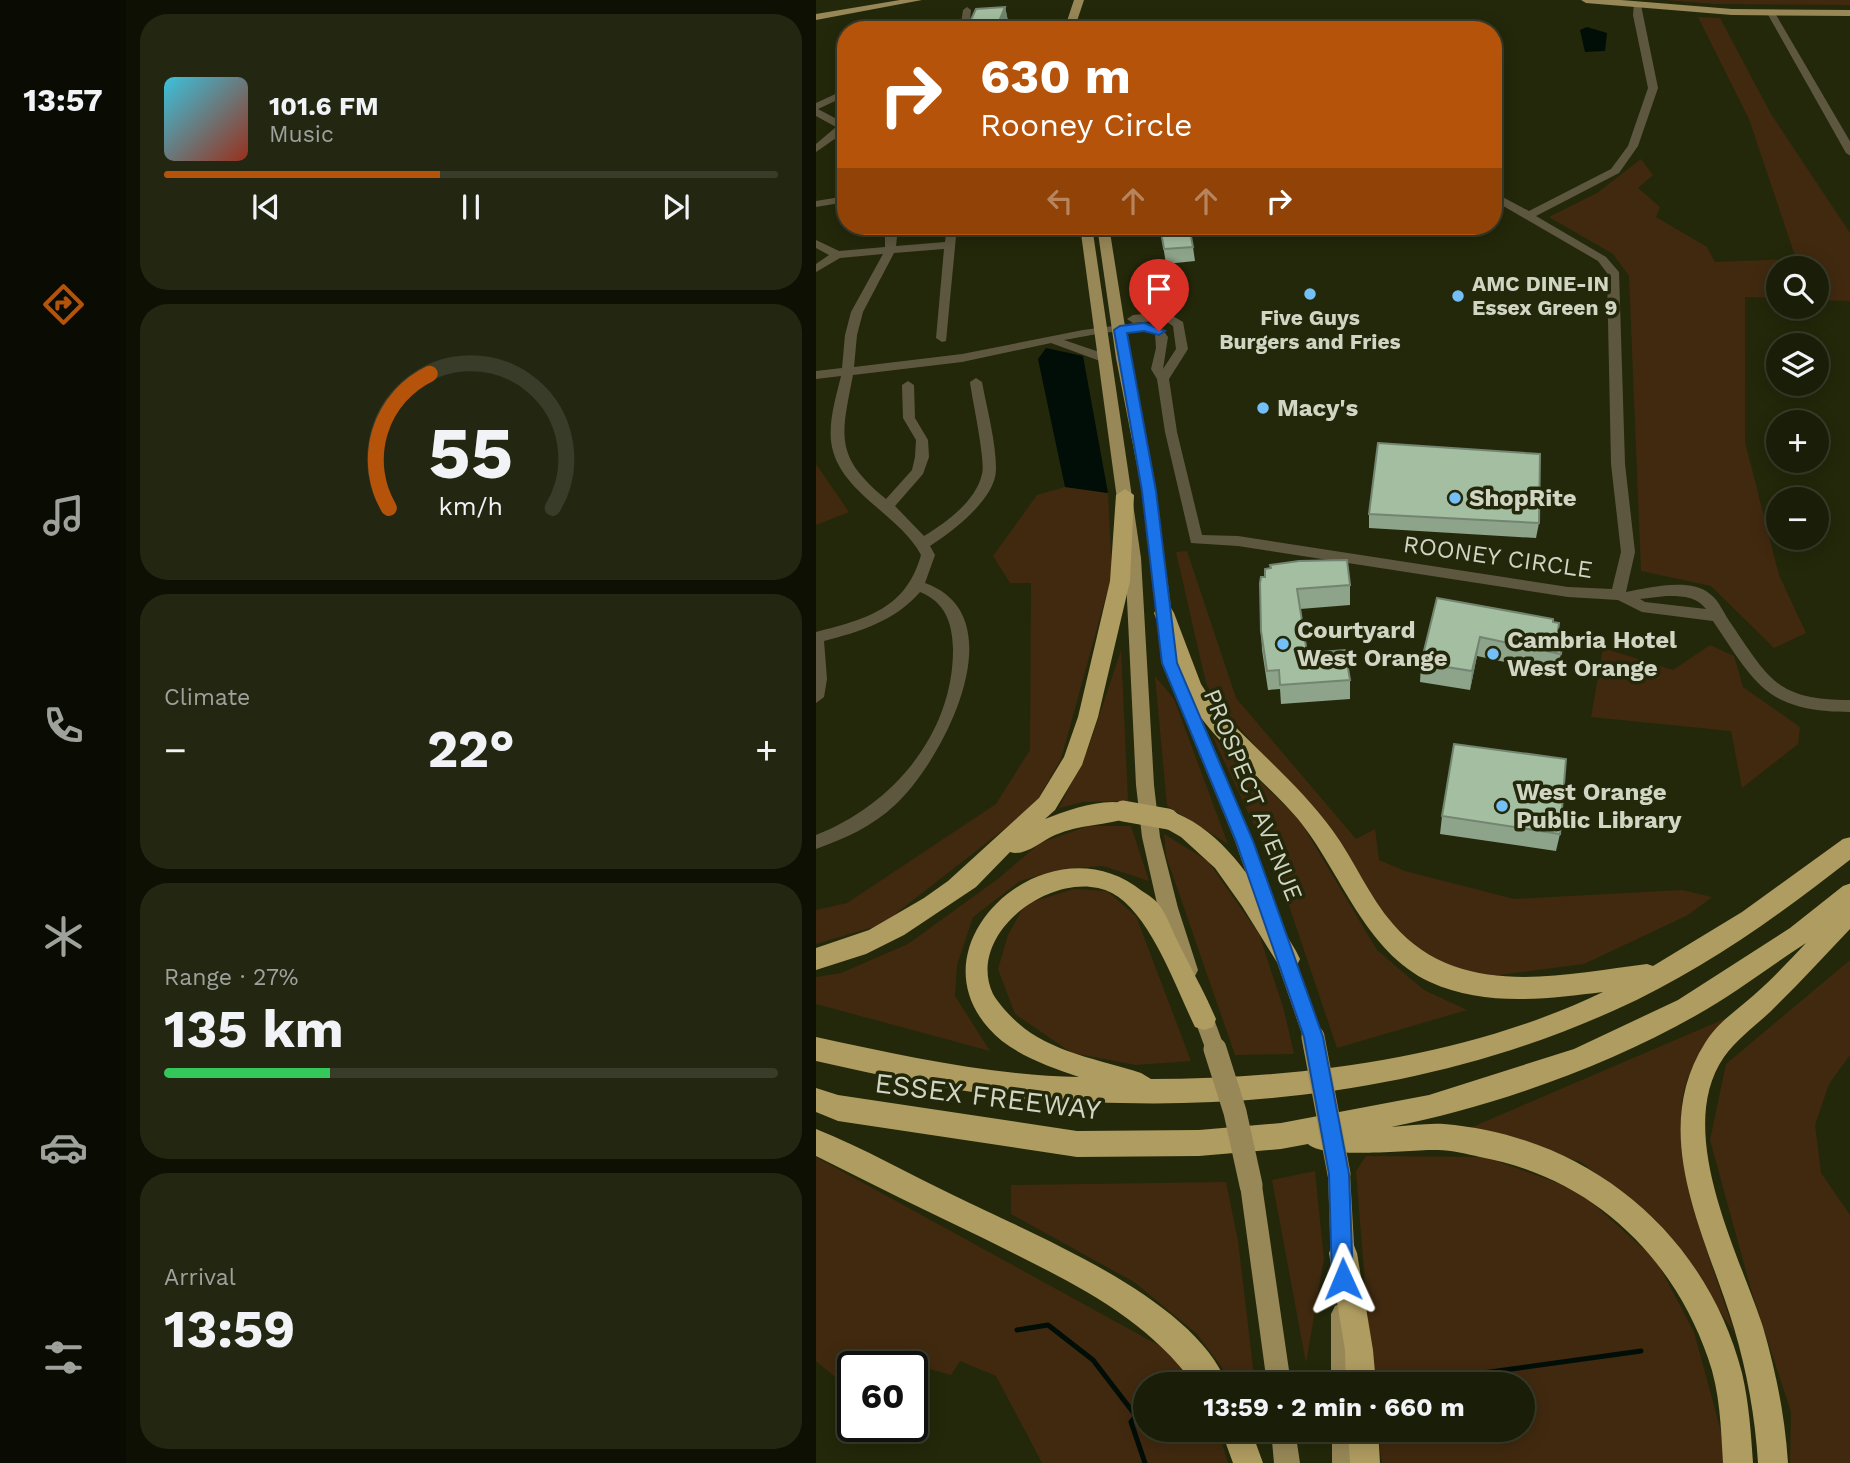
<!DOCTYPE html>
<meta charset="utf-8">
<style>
:root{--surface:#1a1e08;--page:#232712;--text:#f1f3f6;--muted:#9fa29c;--line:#383c29;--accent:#b45309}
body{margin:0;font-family:"Work Sans",sans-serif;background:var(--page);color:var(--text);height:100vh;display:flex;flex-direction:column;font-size:26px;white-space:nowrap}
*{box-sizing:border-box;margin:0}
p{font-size:23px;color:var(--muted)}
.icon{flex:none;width:38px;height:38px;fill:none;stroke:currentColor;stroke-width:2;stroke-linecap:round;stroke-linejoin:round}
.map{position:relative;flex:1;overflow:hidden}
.side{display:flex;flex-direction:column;gap:14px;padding:14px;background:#0e1004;width:690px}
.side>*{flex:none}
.top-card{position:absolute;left:21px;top:21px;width:665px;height:214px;border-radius:28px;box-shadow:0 4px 18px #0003,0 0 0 2px var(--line);background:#b45309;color:#fff;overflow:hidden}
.controls{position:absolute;left:950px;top:256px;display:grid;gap:14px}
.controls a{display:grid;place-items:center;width:63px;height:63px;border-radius:50%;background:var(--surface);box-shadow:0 4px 18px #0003,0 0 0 2px var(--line);font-size:35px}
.speed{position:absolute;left:21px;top:1351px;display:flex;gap:14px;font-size:35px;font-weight:700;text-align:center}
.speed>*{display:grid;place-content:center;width:91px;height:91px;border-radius:50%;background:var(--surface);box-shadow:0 4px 18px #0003,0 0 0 2px var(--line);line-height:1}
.speed .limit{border:4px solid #111;border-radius:10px;background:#fff;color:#111}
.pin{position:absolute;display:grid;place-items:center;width:60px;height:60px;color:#fff;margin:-72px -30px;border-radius:50% 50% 50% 0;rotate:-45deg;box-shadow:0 0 7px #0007}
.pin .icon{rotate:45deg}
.me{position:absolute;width:77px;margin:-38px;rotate:359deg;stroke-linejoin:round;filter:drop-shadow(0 0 5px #0008)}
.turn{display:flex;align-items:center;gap:24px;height:147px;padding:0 28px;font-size:32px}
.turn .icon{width:91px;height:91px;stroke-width:2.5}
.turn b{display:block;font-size:49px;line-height:60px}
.lanes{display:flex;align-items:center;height:66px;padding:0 28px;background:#0003;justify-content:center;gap:35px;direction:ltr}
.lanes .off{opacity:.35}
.big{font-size:52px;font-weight:700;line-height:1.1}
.side .tile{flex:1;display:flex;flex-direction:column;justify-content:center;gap:10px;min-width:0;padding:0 24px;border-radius:28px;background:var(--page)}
.side .dial{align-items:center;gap:0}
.dial svg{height:182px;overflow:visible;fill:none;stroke:var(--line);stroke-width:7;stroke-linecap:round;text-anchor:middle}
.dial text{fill:var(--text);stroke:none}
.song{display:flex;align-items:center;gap:21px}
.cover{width:84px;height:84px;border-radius:10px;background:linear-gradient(135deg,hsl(190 70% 55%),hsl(10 70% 35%))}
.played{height:7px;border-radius:4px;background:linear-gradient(90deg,var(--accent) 45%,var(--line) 45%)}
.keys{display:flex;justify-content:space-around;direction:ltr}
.heat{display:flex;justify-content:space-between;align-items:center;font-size:38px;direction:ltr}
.charge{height:10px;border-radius:5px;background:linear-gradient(90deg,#34c759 27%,var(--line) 0)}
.trip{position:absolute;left:317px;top:1372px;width:402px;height:70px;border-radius:35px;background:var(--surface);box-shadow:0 4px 18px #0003,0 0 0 2px var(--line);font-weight:700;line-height:70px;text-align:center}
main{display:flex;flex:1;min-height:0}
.tab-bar{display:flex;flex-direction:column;width:126px;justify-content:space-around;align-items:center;background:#0a0c03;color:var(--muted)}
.tab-bar .icon{width:49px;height:49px}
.tab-bar .active{color:var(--accent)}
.tab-bar b{font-size:32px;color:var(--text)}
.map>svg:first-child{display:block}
.green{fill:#40290f}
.water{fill:#000e07}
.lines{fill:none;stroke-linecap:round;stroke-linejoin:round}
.stream{stroke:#000e07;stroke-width:5}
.minor{fill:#5e5740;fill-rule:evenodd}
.major{fill:#988857;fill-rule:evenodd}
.highway{fill:#af9c60;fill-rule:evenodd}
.major-bridge{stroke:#988857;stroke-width:23}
.highway-bridge{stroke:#af9c60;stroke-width:21}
.wall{fill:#8da38a}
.shaded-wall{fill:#738571}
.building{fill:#a4bea1;stroke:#738571;stroke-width:2}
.route{fill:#1a73e8;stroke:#114b97;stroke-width:2}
.poi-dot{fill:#74c0f6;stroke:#23280a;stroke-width:2.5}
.labels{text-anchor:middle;stroke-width:7;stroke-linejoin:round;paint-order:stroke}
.far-poi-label{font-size:21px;font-weight:bold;fill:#d1d5c3;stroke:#23280a;text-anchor:start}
.poi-label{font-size:24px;font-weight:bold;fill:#d1d5c3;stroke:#23280a;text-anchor:start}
.street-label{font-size:24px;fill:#d1d5c3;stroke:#23280a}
.near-street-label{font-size:28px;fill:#d1d5c3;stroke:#23280a}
</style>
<main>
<nav class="tab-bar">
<b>13:57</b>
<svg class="icon active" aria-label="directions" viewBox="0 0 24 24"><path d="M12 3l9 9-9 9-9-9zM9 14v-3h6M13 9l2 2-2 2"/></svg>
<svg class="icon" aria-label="music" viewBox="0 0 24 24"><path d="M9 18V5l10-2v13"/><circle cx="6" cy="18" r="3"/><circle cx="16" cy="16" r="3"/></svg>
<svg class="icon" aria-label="phone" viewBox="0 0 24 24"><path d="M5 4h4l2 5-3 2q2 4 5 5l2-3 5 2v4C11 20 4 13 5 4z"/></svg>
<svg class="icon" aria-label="climate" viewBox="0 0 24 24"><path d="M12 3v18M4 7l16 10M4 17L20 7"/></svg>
<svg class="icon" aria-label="car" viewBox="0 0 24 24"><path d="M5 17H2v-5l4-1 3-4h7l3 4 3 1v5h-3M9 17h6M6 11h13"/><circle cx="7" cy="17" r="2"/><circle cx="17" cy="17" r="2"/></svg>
<svg class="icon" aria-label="filters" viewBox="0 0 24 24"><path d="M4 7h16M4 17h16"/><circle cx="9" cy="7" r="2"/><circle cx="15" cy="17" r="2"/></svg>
</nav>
<section class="side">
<div class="tile">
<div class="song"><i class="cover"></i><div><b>101.6 FM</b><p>Music</p></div></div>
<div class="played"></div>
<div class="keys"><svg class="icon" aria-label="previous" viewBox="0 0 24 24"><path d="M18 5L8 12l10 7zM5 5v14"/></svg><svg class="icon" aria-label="pause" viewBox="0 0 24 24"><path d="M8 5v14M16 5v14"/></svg><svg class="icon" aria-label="next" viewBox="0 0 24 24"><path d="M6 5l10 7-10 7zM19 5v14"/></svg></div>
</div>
<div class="tile dial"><svg viewBox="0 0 100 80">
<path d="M14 69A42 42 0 1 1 86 69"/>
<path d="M14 69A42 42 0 0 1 32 10" stroke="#b45309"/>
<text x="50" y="56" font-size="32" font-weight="700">55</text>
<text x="50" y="72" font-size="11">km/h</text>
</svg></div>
<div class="tile"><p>Climate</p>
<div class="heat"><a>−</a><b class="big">22°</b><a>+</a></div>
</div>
<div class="tile"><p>Range · 27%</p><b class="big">135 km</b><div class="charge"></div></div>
<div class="tile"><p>Arrival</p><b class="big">13:59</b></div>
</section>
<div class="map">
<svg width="1035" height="1463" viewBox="0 0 1035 1463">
<rect width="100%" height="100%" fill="#23280a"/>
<!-- green -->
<path class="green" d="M 850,0 L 1034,0 L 1035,5 L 898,4 Z
M 882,17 L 904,18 L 955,114 L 1034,233 L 1034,301 L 1001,300 L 1001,268 L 962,268 L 962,298 L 929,297 L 929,442 L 963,575 L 990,633 L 958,648 L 895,586 L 825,571 L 813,276 L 797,254 L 733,217 L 781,193 L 825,159 L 837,175 L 822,188 L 844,207 L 840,217 L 891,247 L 899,262 L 980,259 L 933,119 Z
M 0,464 L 33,512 L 0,525 Z
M 249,487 L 292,493 L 296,574 L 245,759 L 218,806 L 65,925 L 0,944 L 0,910 L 31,903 L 180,804 L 214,750 L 215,583 L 194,583 L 177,556 L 221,495 Z
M 371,551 L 420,698 L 540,839 L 559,829 L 563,860 L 589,871 L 698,899 L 866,890 L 896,897 L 872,915 L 768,964 L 653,979 L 589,945 L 496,810 L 398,699 L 390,683 L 360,552 Z
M 894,645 L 918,656 L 927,687 L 984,727 L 982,744 L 926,788 L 915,731 L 775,717 L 787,648 L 857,670 Z
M 305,650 L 312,801 L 267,802 L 243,808 L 272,749 Z
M 339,676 L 358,699 L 412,844 L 351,806 Z
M 396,735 L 483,819 L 561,950 L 608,990 L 651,1010 L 521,1048 L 467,888 Z
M 272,826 L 315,826 L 333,881 L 287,866 L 246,869 L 204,881 L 157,917 L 141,965 L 139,996 L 174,1051 L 0,1004 L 0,977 L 25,973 L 92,944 L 183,878 L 224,843 Z
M 348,834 L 392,861 L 443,934 L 468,1010 L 478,1054 L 419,1055 L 350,856 Z
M 258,889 L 291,891 L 320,916 L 375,1061 L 320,1065 L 256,1053 L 199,1014 L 182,969 L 192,935 L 209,904 Z
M 1034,960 L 1034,1055 L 1013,1084 L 999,1125 L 1005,1173 L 1034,1215 L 1034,1463 L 974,1463 L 975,1412 L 936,1293 L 894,1140 L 910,1064 Z
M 920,1014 C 908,1030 879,1061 872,1078 C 846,1141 898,1268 918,1332 L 841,1221 L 765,1162 L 654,1128 Z
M 550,1156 L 669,1157 L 762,1190 L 840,1260 L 878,1332 L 910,1450 L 907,1463 L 566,1463 L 561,1430 L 707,1430 L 707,1384 L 557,1384 L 540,1171 Z
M 0,1157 L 364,1357 L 378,1384 L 329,1384 L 329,1430 L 402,1430 L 412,1463 L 226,1463 L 180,1376 L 144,1361 L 135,1375 L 103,1366 L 37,1367 L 37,1375 L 19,1377 L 0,1361 Z
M 499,1171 L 508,1259 L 490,1363 L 456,1180 Z
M 410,1182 L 422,1241 L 439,1384 L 418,1384 L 381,1334 L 318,1282 L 195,1214 L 195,1185 Z"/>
<!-- water -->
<path class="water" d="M 771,27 L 791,33 L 789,51 L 769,52 L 764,30 Z
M 230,348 L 267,356 L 292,493 L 249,487 L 222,359 Z"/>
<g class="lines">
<!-- stream -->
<path class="stream" d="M 201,1330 L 232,1325 L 277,1360 L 320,1416
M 667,1373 L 825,1351
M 327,1408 L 315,1422 L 329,1463"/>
<!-- minor -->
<path class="minor" d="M 818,3 L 825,5 L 842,88 L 822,146 L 803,173 L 720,216 L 790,257 L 803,272 L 809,464 L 819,552 L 810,592 C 832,588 874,577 894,594 C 903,600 909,616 916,625 C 954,681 962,700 1035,700 L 1035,712 C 951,712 940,685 897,621 L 826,612 L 802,600 L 752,597 L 422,546 L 375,543 L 349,432 L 341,379 L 335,369 L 340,348 L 339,334 C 324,324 267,337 248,340 L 292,355 L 292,361 L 284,361 L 235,343 L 146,362 L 37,375 C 25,437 18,456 70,499 L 96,470 L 99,457 L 100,440 L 87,418 L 86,385 L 92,381 L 98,385 L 99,418 L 112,440 L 113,457 L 107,474 L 79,506 L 108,536 C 131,522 160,501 166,474 C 170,461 156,399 154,382 L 160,378 L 166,382 C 171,409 180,442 180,469 C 180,499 137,531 114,546 L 119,555 L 109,583 C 202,616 127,761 79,805 C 57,826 28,839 0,849 L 0,835 C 77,805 138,733 137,648 C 136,622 129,602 104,592 C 79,621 43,632 8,641 L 11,679 L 8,697 L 0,703 L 0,632 C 50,619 90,609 105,555 C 83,513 21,492 15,441 C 13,419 20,397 25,376 L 0,379 L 0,371 L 26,368 L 29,335 L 35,312 L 67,254 L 24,258 L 0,272 L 0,264 L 13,255 L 0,248 L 0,240 L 23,251 L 69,247 L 69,237 L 65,226 L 75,226 L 81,237 L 80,246 L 129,242 L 131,226 L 141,226 L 130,341 L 126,342 L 120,338 L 128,249 L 78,253 L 47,312 L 41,335 L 38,367 L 146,354 L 267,330 L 320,323 L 344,326 L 352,337 L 347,369 L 360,349 L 357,326 L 348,320 L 317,323 L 311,319 L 317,315 L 350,312 L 367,322 L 372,349 L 353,379 L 361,432 L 386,535 L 422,536 L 752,587 L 796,589 L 805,552 L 795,464 L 791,273 L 782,261 L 677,200 L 677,192 L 713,211 L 795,169 L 812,146 L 832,88 L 817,15 ZM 850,596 C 866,596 880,596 890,609 L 829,602 L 824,599 Z
M 151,7 L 155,10 L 153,30 L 144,30 L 147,10 Z
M 952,11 L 959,13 L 1035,143 L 1035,156 L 1030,153 L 951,13 Z
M 30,89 L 30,96 L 2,109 L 30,124 L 30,131 L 0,152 L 0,144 L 20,127 L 0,116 L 0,103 Z
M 30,196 L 30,202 L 0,207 L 0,201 Z"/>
<!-- major -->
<path class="major" d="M 84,0 L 106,0 L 0,20 L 0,14 Z
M 258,0 L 268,0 L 258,30 L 248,30 Z
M 765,0 L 805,0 L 916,9 L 1035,10 L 1035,16 L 916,15 L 770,3 Z
M 264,226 L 276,226 L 325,558 L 338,785 L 344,837 L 362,908 L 382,970 L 379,976 L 372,979 L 365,976 L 362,970 L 342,908 L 326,837 L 320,785 L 309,558 Z
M 281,226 L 293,226 L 314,358 L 340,491 L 362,663 L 437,841 L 507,1037 L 504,1044 L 497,1047 L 490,1044 L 487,1037 L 419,841 L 346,663 L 326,491 L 300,358 Z
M 384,998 L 391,1000 L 409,1049 L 406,1056 L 399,1059 L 392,1056 L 374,1007 L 377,1000 Z
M 523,1163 L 531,1166 L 534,1174 L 539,1262 L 535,1270 L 527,1274 L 519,1270 L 515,1262 L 512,1174 L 515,1166 Z
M 435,1174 L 443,1177 L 446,1185 L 475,1384 L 451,1384 L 424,1185 L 427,1177 Z
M 527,1302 L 535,1306 L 539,1314 L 539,1384 L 515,1384 L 515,1314 L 519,1306 Z
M 455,1430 L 479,1430 L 484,1463 L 458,1463 Z
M 516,1430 L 540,1430 L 542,1463 L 516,1463 Z"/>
<!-- highway -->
<path class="highway" d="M 309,489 L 318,495 L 314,581 L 282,717 L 266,765 L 239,810 L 229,819 C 253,810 290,796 315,805 L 318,811 L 315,817 C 290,826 264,824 239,835 C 225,841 209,857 194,852 L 160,887 L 88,935 L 50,954 L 0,970 L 0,948 L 53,930 L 108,898 L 132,881 L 223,798 L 248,757 L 262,717 L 294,581 L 300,495 Z
M 348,606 L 355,608 L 358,613 L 385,684 L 397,703 C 436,747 483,784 517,831 C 539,861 553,897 577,924 C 642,1000 744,975 831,964 L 837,966 L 926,912 L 1027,839 L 1035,837 L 1035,859 C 961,917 884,972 799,1010 C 644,1080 474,1107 305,1103 C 270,1102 235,1102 200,1098 C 133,1090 66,1076 0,1061 L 0,1037 C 87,1056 174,1075 263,1077 C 237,1068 208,1058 186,1041 C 80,953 230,813 326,891 C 332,895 339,899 343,905 C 350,913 355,928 360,938 C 373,965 388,991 400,1019 L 397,1027 L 388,1030 L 379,1027 C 360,988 334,913 296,893 C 241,865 148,933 177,994 C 182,1003 194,1016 202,1023 C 234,1052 285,1060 325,1073 L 335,1079 C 485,1079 652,1057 787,992 C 731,999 668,1007 614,982 C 548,951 526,873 482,819 C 451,783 411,753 383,715 C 361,685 351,647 338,613 L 341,608 Z
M 352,810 C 414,831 448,899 480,951 L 484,959 L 480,967 L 472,970 L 464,967 L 426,906 L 399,868 L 365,837 L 344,825 L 341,819 L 344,813 Z
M 1035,883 L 1035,928 C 1010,954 987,980 961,1005 C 944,1023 923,1036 908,1057 C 857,1131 923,1253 947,1327 C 960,1372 969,1416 972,1463 L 942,1463 C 939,1416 931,1372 918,1328 C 891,1237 831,1135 889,1043 C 901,1023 921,1010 938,995 C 956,979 973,961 990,943 C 953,967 917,995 879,1016 C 789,1067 676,1107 575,1127 C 592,1126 610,1123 628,1124 C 772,1136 890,1233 926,1373 C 933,1403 935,1433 937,1463 L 907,1463 C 905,1428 904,1391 892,1358 C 856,1254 774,1177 664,1157 C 651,1154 636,1150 622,1150 C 596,1149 508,1160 492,1144 L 465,1149 L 383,1156 L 261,1157 L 22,1121 L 0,1112 L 0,1088 L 22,1095 L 261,1131 L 383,1130 L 465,1123 L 613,1095 L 758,1049 L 862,1000 L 974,928 L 1027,886 Z
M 0,1129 C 48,1148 93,1174 139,1196 C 218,1235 378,1298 411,1384 L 378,1384 C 325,1312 246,1278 169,1239 C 112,1212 56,1184 0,1156 Z
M 527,1239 L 537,1243 L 541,1253 L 557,1350 L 560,1384 L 530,1384 L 529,1350 L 513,1253 L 517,1243 Z
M 405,1430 L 435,1430 L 447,1463 L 417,1463 Z
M 532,1430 L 562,1430 L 564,1463 L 534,1463 Z"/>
<!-- major-bridge -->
<path class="major-bridge" d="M 497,1037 L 523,1174
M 399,1049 L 419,1112 L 435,1185"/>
<!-- highway-bridge -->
<path class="highway-bridge" d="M 307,811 L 352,819"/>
</g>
<!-- wall -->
<path class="wall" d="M 189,7 L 192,21 L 188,30 L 153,30 L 152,26 Z
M 344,226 L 377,247 L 379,261 L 350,264 Z
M 553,514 L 723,523 L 720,538 L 553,528 Z
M 454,565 L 534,585 L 534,605 L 484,609 L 491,653 L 534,680 L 534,699 L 465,704 L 464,689 L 452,690 L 446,650 L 445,631 L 449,577 L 454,568 Z
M 621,598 L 742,631 L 745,654 L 740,673 L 661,656 L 654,690 L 604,682 L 605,663 Z
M 626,816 L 744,834 L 740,851 L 624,834 Z"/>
<!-- shaded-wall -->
<path class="shaded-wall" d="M 189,7 L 192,21 L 188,30 L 183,30 L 182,24 Z
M 664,637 L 661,656 L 654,690 L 656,671 Z"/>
<!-- building -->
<path class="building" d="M 189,7 L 182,24 L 152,26 L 160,9 Z
M 344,226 L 373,226 L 377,247 L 348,249 Z
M 562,443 L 724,454 L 723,523 L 553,514 Z
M 531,560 L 534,585 L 481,589 L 491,653 L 529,650 L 534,680 L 464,685 L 463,670 L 451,671 L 445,631 L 444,583 L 445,577 L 449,577 L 449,569 L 455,568 L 454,565 L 483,561 Z
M 621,598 L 737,619 L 737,622 L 743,623 L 742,631 L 748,632 L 745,654 L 664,637 L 656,671 L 605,663 Z
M 638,744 L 750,759 L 744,834 L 626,816 Z"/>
<!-- route -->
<path class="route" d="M 328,323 L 349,331 L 343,335 L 328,331 L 311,333 L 340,491 L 361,663 L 437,841 L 507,1037 L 533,1174 L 537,1279 L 534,1287 L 527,1290 L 519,1287 L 516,1279 L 513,1174 L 488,1037 L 420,841 L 346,663 L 326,491 L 298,330 L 304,326 Z"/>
<!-- markers -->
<g class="poi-dot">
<circle cx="494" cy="294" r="7"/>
<circle cx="642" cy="296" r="7"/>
<circle cx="447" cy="408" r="7"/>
<circle cx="639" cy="498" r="7"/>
<circle cx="467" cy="644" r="7"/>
<circle cx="677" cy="654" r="7"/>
<circle cx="686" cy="806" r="7"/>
</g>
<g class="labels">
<!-- far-poi labels -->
<g class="far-poi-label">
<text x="656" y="291">AMC DINE-IN<tspan x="656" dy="24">Essex Green 9</tspan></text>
<text x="494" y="325" text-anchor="middle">Five Guys<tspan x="494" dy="24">Burgers and Fries</tspan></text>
</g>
<!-- poi labels -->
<g class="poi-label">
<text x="461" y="416">Macy's</text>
<text x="653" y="506">ShopRite</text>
<text x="481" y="638">Courtyard<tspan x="481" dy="28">West Orange</tspan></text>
<text x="691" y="648">Cambria Hotel<tspan x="691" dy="28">West Orange</tspan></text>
<text x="700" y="800">West Orange<tspan x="700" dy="28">Public Library</tspan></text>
</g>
<!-- street labels -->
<g class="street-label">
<text transform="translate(682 557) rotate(8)" y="8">ROONEY CIRCLE</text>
<text transform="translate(437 795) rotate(68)" y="8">PROSPECT AVENUE</text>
</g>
<!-- near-street labels -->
<g class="near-street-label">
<text transform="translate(172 1096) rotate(7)" y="10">ESSEX FREEWAY</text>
</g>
</g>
</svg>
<div class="controls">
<a><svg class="icon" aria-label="search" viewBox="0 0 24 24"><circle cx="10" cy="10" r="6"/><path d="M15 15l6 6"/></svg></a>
<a><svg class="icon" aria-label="layers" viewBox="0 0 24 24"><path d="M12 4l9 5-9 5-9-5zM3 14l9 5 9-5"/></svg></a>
<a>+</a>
<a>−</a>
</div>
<div class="speed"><div class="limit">60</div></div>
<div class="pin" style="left:343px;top:331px;background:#d93025"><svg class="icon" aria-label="arrive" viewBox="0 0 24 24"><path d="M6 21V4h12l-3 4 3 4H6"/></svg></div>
<svg class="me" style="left:527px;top:1279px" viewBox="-20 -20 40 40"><path d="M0-17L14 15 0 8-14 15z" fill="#1a73e8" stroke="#fff" stroke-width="4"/></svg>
<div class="trip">13:59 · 2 min · 660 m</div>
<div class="top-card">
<div class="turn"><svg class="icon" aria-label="right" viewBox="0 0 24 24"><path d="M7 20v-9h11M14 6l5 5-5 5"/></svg><div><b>630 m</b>Rooney Circle</div></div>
<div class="lanes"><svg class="icon off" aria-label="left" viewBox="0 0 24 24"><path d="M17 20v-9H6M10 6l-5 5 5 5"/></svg><svg class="icon off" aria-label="ahead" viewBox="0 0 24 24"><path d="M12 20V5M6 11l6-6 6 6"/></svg><svg class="icon off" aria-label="ahead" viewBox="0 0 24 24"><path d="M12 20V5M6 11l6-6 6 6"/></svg><svg class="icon" aria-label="right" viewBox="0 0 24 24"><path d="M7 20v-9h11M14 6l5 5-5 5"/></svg></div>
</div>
</div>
</main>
